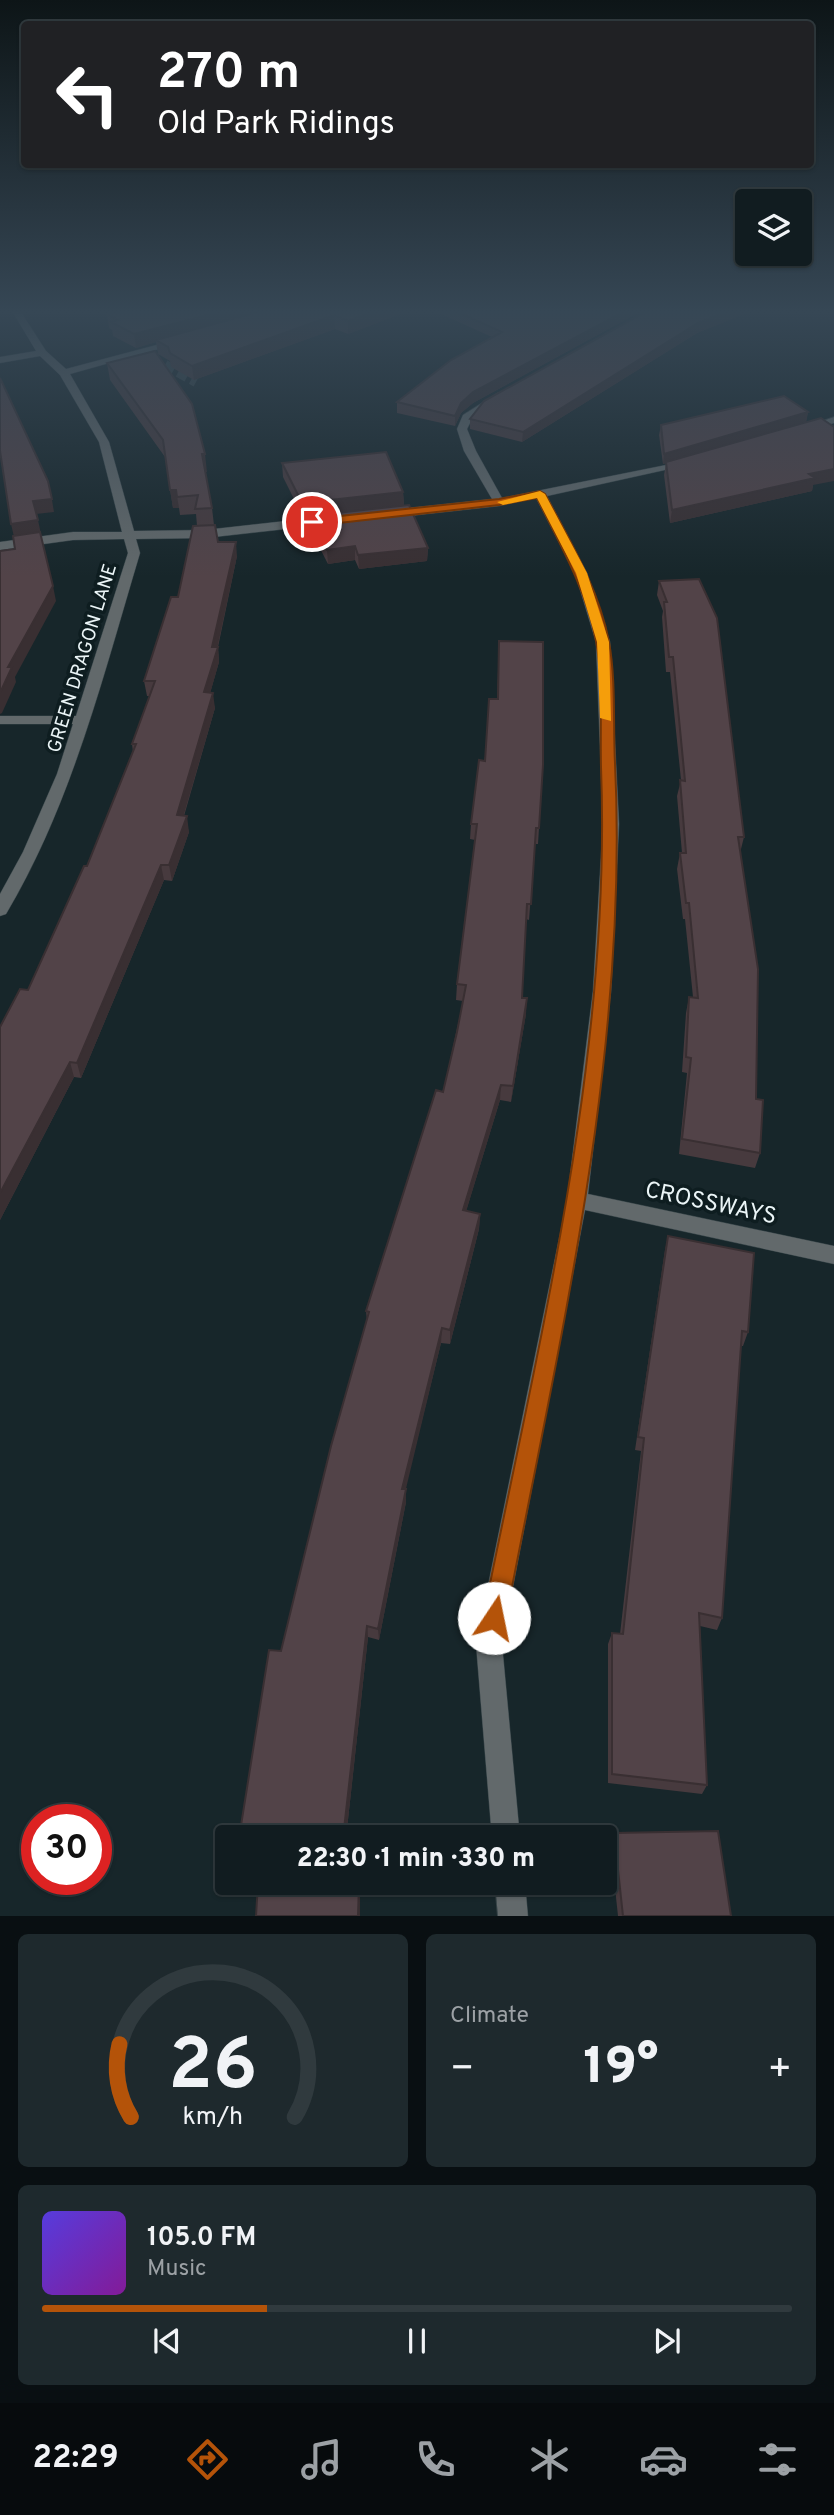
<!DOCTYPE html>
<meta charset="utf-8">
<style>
:root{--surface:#111c20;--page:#1e292d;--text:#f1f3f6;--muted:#9ca1a5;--line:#303a3e;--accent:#b45309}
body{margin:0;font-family:Overpass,sans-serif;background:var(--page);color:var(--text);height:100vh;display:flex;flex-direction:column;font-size:26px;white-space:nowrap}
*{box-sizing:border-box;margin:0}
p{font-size:23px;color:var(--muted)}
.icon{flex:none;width:38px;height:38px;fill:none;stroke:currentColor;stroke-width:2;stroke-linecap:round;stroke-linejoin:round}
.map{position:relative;height:1916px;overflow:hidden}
.drawer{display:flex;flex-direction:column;gap:18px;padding:18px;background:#090f12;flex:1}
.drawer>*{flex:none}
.guide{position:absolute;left:21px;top:21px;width:793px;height:147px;border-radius:7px;box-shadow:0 2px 5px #0004,0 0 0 2px var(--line);background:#202124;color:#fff;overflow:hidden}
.tools{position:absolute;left:735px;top:189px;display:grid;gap:14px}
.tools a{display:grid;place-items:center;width:77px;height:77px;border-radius:7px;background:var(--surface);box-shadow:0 2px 5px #0004,0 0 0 2px var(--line);font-size:35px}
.speed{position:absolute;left:21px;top:1804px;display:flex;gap:14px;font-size:35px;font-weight:700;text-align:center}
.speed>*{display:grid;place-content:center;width:91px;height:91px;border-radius:50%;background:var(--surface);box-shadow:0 2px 5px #0004,0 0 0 2px var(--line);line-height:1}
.speed .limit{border:10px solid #d22;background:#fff;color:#111}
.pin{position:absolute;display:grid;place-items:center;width:60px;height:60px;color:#fff;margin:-30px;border:4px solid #fff;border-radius:50%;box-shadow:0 2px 7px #0007}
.me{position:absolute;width:77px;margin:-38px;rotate:11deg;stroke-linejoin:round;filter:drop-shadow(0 0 5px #0008)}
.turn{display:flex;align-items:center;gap:24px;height:147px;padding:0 21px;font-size:32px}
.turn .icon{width:91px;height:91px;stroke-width:2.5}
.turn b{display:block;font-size:49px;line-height:60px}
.big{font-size:52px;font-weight:800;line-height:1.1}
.drawer .card{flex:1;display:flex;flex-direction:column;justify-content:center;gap:10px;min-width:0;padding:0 24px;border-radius:10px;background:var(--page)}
.drawer .dial{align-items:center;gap:0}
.dial svg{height:182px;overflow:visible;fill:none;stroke:var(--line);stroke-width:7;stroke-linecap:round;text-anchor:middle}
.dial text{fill:var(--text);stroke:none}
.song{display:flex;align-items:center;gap:21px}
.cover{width:84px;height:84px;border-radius:10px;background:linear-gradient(135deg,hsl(250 70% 55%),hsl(290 70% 35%))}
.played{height:7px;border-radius:4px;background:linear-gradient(90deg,var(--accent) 30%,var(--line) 30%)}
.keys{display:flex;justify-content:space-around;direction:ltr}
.heat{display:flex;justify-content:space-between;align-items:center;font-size:38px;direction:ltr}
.drawer .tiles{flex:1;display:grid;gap:18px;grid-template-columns:1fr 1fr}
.card:last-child{grid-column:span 2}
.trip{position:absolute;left:215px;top:1825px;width:402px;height:70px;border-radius:7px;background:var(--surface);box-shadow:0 2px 5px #0004,0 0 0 2px var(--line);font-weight:800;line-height:70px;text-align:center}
.tab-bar{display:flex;height:112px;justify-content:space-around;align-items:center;background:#070b0d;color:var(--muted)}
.tab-bar .icon{width:49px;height:49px}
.tab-bar .selected{color:var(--accent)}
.tab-bar b{font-size:32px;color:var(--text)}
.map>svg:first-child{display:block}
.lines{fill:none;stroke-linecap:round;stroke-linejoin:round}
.minor-tunnel{stroke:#374549;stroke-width:10;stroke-dasharray:10 5;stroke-linecap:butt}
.minor-casing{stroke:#354347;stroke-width:1}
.minor{fill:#62696b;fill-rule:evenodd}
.wall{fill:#473a3e}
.shaded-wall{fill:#392f32}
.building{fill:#524348;stroke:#392f32;stroke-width:2}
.route{fill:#b45309;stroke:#753606;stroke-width:2}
.slow{fill:#f59e0b}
.labels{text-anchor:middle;stroke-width:7;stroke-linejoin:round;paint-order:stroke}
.far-street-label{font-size:19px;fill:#ebf5f7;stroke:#0e1d20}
.street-label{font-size:23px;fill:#ebf5f7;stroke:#0e1d20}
</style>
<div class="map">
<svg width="834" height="1917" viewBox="0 0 834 1917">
<rect width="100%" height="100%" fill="#17262a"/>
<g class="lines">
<!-- minor-tunnel -->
<path class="minor-tunnel" d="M 165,365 L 196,382"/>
<defs>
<path id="minor" d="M 11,309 L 19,309 L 46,351 L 66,369 L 179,339 L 184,342 L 70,374 L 109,442 L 134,531 L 205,530 L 331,516 L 337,520 L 331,524 L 205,538 L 136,539 L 140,553 C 103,676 72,803 6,914 L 0,916 L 0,894 L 23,852 L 57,774 L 73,724 L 0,724 L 0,716 L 76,716 L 128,553 L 124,539 L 73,540 L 0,550 L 0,542 L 73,532 L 122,532 L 99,442 L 60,375 L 40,356 L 0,363 L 0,357 L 36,351 Z
M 498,393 L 503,396 L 502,398 L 472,419 L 467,429 L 476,451 L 502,498 L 686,461 L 692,464 L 547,496 L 587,573 L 610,642 L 619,824 L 611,991 L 588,1194 L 834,1246 L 834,1264 L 585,1210 L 502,1644 L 520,1838 L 492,1838 L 476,1644 L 567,1200 L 593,991 L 603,824 L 596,642 L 575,573 L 536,498 L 499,506 L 390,518 L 384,514 L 390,510 L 492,499 L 464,451 L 457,429 L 463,415 Z
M 834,417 L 834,423 L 804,432 L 799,429 Z
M 495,1883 L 525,1883 L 528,1917 L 498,1917 Z"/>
</defs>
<!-- minor casing -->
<use href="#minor" class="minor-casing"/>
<!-- minor -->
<use href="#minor" class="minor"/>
</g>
<!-- wall -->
<path class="wall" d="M 127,309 L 403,309 L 403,313 L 348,334 L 335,329 L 194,380 L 171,367 L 170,361 L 158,354 L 156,342 L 136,348 L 113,336 L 112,330 L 109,328 L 107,314 Z
M 430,309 L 645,309 L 473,403 L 461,413 L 455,426 L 397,413 L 397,402 L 492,337 Z
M 651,309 L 756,309 L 697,333 L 522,442 L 470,429 L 470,419 Z
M 107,363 L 207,472 L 205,472 L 212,508 L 214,525 L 218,542 L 237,556 L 218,647 L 219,662 L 210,693 L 215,708 L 184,816 L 189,832 L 172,881 L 164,880 L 81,1078 L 74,1077 L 0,1220 L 0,1027 L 28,990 L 87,866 L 133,752 L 132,744 L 150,696 L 147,696 L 144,681 L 178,597 L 197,526 L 196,514 L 180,515 L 179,508 L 173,508 L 165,457 L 110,380 Z
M 808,412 L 806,422 L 813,485 L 812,491 L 670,523 L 664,475 L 666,463 L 663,464 L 659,435 L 661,425 Z
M 282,463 L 403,492 L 404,505 L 428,548 L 427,561 L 359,569 L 355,560 L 328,564 L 310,529 L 309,516 L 303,517 L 283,477 Z
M 699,579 L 744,837 L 740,853 L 760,1153 L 755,1168 L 679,1154 L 687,1073 L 682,1072 L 686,1013 L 689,997 L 693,997 L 685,919 L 683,919 L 677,869 L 680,853 L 682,853 L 677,796 L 681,780 L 670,672 L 666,672 L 662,617 L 663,611 L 657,595 L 659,581 Z
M 499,641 L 539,828 L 538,844 L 535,844 L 529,920 L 526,919 L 522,998 L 526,1014 L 511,1102 L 500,1100 L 466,1211 L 480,1214 L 479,1229 L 450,1344 L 441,1343 L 405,1489 L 406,1502 L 379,1640 L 368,1637 L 346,1838 L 239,1838 L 281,1651 L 367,1321 L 366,1311 L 443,1092 L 463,1001 L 456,1000 L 457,984 L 475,840 L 470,839 L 471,824 L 497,699 Z
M 668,1236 L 748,1332 L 743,1346 L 741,1346 L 722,1618 L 717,1630 L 700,1626 L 707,1785 L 702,1794 L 608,1783 L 608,1644 L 612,1633 L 620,1634 L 641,1451 L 635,1450 L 665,1250 Z
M 614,1833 L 731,1916 L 618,1916 L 610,1841 Z"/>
<!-- shaded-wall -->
<path class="shaded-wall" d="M 231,309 L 283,309 L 156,340 L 156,342 L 136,348 L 134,334 Z
M 380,309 L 403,309 L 403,313 L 348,334 L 348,321 Z
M 629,309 L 645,309 L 473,403 L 461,413 L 455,426 L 455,416 L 461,403 L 473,392 Z
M 734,309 L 756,309 L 697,333 L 522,442 L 523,432 L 698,323 Z
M 334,315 L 335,329 L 194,380 L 192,366 Z
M 808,412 L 806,422 L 663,464 L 664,454 Z
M 202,454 L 205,454 L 207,472 L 204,472 Z
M 834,469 L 834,481 L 813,485 L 812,491 L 670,523 L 672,510 L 809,474 Z
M 170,490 L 176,490 L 179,508 L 173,508 Z
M 403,492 L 404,506 L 303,517 L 302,503 Z
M 51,494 L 54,512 L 36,514 L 33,501 Z
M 38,520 L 41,534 L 14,537 L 11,524 Z
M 236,542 L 237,556 L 217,649 L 218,647 L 219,662 L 206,708 L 204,692 L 212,647 Z
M 355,546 L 355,560 L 328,564 L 327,550 Z
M 428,548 L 427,561 L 359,569 L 358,555 Z
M 53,586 L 56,601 L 15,677 L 16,682 L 2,713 L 0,714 L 0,693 L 8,667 Z
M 213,693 L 215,708 L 179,831 L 177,815 Z
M 187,816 L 189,832 L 172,881 L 169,865 Z
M 161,865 L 164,880 L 81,1078 L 77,1063 Z
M 527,998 L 526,1014 L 511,1102 L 513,1086 Z
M 70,1062 L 74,1077 L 0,1220 L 0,1193 Z
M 501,1085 L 500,1100 L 462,1225 L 463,1210 Z
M 480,1214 L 479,1229 L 450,1344 L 450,1330 Z
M 442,1328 L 441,1343 L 403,1501 L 402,1489 Z
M 406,1489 L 406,1502 L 379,1640 L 378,1629 Z
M 367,1626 L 368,1637 L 346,1838 L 343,1838 Z
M 359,1883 L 360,1886 L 360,1916 L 358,1916 Z"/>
<!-- building -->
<path class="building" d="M 127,309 L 231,309 L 134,334 L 111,322 L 118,320 L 107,314 Z
M 269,309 L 380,309 L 348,321 L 334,315 L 192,366 L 170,353 L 168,347 L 156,340 Z
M 451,309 L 629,309 L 473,392 L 461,403 L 455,416 L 397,402 L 451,360 L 502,332 Z
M 651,309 L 734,309 L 698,323 L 523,432 L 470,419 L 484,401 Z
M 155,351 L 192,404 L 205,454 L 202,454 L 212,508 L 195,509 L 198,495 L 177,497 L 176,490 L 170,490 L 163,440 L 107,363 Z
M 0,378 L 48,481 L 52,499 L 33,501 L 38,520 L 11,524 L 0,451 Z
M 784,396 L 808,412 L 664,454 L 661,425 Z
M 821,418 L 834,427 L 834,469 L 809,474 L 815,478 L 672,510 L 666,462 Z
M 386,452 L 403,492 L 302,503 L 282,463 Z
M 409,505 L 428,548 L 358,555 L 355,546 L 327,550 L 309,516 Z
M 215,525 L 218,542 L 236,542 L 212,647 L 218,647 L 204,692 L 213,693 L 177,815 L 187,816 L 169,865 L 161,865 L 77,1063 L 70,1062 L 0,1193 L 0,1027 L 20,989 L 28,990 L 84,866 L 87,866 L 136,744 L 132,744 L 155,681 L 144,681 L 171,597 L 178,597 L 193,526 Z
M 40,532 L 53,586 L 8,667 L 12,667 L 0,693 L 0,551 L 15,549 L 13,536 Z
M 699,579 L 717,618 L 744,837 L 738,837 L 758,969 L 756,1099 L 763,1100 L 760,1153 L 682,1139 L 691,1058 L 686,1057 L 689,997 L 698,998 L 689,903 L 686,903 L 680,853 L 686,853 L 680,780 L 685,781 L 673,657 L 669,657 L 664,602 L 667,602 L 659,581 Z
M 499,641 L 543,642 L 543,765 L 539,828 L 536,828 L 531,904 L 527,904 L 522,998 L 527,998 L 513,1086 L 501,1085 L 463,1210 L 480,1214 L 450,1330 L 442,1328 L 402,1489 L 406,1489 L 378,1629 L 367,1626 L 343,1838 L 239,1838 L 269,1650 L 281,1651 L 331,1446 L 369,1312 L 366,1311 L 436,1090 L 443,1092 L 457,1032 L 466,985 L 457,984 L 477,824 L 471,824 L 479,760 L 485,761 L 489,699 L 498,699 Z
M 668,1236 L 754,1253 L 748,1332 L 742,1331 L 722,1618 L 699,1613 L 707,1785 L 612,1774 L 612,1633 L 623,1634 L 644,1438 L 638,1437 Z
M 718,1831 L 731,1916 L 623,1916 L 614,1833 Z
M 258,1883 L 359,1883 L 358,1916 L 256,1916 Z"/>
<!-- sky -->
<linearGradient id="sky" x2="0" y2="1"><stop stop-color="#0d1517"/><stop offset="0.54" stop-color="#364755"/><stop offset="1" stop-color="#364755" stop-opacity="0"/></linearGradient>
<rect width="834" height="577" fill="url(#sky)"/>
<!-- route -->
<path class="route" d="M 540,491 L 545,494 C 570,541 599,589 609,642 C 616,680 613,724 615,763 C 629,1051 560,1337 506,1618 L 503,1626 L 494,1630 L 486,1626 L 483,1618 C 539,1339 612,1054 601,767 C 600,729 603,676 596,641 C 586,589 560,544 537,498 L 499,505 L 312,526 L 306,522 L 312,519 L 499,499 Z"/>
<!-- slow -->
<path class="slow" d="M 540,491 L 545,494 L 587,573 L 609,642 L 611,721 L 600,718 L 597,642 L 576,573 L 537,498 L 503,505 L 497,502 Z"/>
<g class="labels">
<!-- far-street labels -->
<g class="far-street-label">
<text transform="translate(81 658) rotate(-73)" y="7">GREEN DRAGON LANE</text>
</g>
<!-- street labels -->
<g class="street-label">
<text transform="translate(711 1202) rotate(12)" y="8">CROSSWAYS</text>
</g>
</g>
</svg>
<div class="tools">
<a><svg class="icon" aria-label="layers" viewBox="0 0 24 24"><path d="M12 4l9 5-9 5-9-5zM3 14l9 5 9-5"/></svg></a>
</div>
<div class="speed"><div class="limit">30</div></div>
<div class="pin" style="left:312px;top:522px;background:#d93025"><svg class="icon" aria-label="arrive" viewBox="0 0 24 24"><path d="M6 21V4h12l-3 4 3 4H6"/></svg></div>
<svg class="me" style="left:494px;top:1618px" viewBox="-20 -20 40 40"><circle r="19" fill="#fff"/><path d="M0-13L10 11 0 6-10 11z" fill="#b45309"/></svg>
<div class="trip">22:30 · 1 min · 330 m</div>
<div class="guide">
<div class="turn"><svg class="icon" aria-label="left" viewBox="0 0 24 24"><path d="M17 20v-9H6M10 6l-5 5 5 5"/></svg><div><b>270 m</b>Old Park Ridings</div></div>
</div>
</div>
<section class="drawer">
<div class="tiles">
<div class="card dial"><svg viewBox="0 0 100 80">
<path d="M14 69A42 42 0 1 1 86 69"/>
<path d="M14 69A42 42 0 0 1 9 37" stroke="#b45309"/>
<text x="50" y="56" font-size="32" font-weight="700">26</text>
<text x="50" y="72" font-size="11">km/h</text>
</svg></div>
<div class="card"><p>Climate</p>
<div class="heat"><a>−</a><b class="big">19°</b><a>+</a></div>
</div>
<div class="card">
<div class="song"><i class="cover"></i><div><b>105.0 FM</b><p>Music</p></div></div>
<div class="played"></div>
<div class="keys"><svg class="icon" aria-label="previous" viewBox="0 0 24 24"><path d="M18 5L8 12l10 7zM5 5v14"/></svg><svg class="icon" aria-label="pause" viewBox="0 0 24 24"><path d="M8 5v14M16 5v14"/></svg><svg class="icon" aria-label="next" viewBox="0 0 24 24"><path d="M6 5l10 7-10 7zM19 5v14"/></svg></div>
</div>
</div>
</section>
<nav class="tab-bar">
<b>22:29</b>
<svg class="icon selected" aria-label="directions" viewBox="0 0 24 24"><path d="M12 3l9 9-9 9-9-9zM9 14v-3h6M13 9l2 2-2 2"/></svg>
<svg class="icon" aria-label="music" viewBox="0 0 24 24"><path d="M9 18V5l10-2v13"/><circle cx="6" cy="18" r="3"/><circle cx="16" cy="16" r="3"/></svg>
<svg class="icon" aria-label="phone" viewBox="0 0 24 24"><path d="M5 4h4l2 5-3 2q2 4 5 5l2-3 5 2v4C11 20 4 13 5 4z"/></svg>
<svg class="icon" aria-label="climate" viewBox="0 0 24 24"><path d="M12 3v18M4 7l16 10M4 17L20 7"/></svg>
<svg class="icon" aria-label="car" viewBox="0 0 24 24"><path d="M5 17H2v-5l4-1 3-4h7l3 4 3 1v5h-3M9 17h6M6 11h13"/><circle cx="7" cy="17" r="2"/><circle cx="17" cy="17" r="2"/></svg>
<svg class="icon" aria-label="filters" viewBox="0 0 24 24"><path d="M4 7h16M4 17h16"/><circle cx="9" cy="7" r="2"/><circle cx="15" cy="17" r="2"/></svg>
</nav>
